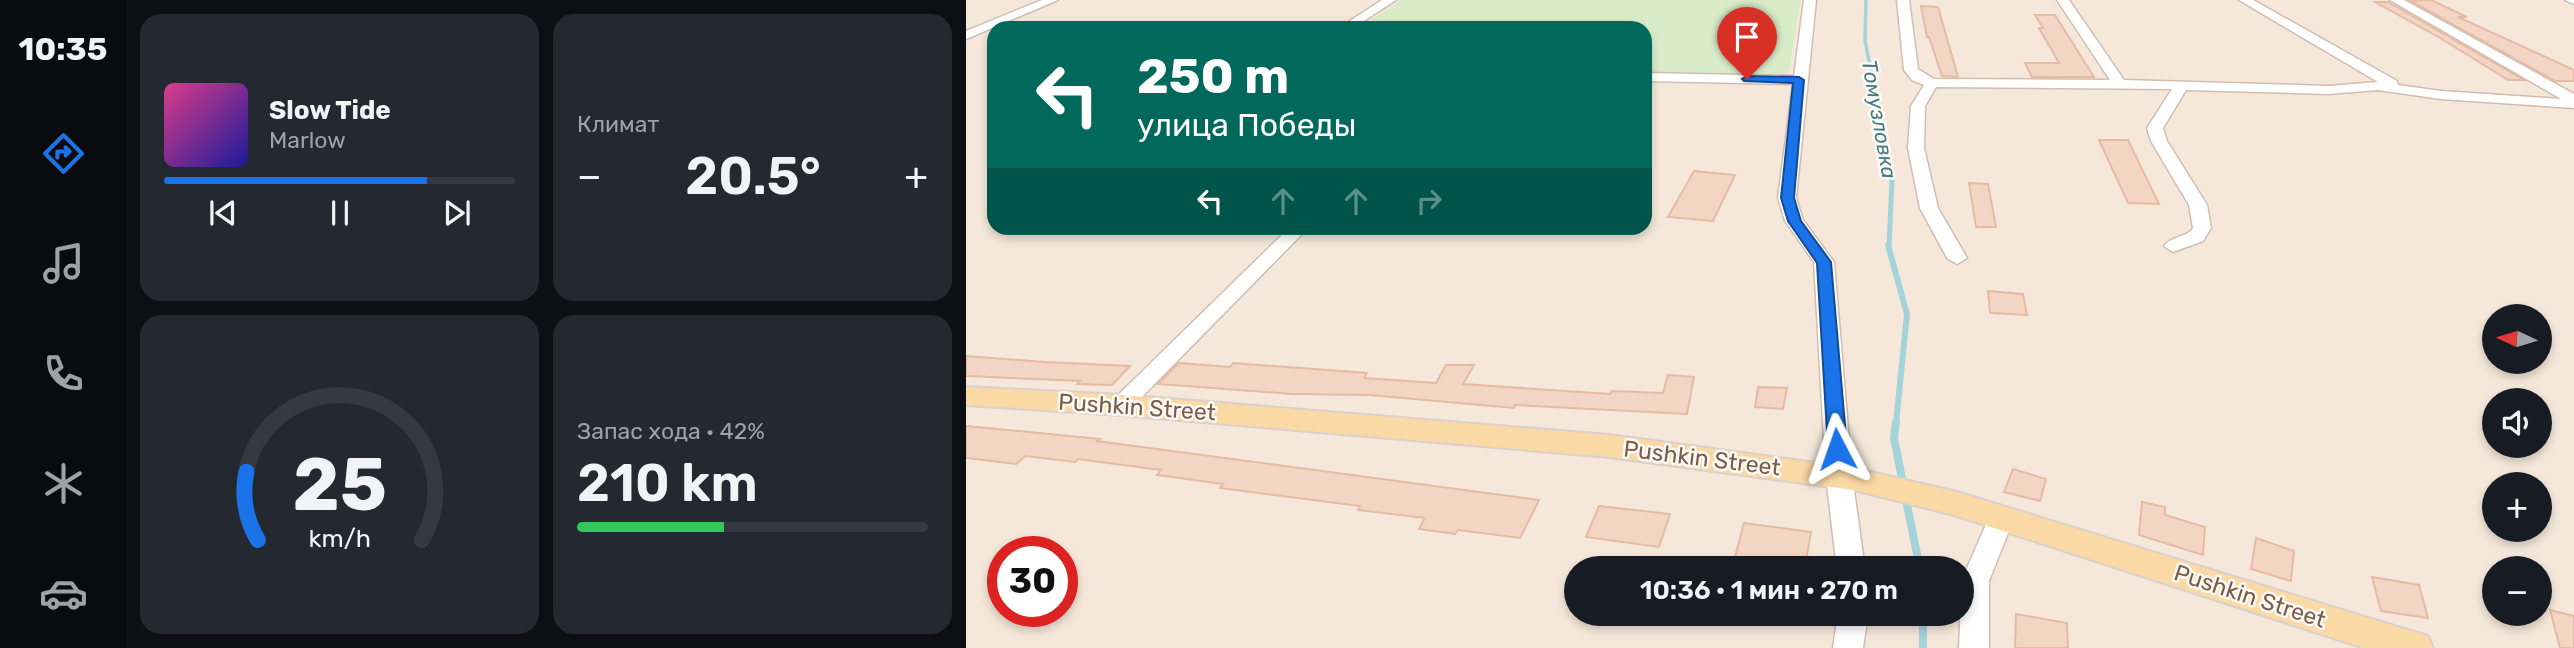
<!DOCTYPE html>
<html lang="ru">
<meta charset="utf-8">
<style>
:root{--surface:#171b24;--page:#242831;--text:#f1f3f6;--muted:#9ea1a6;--line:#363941;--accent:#1a73e8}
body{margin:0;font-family:Rubik,sans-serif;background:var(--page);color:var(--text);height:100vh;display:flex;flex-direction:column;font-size:26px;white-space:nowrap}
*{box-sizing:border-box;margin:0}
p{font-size:23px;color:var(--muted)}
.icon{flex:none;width:38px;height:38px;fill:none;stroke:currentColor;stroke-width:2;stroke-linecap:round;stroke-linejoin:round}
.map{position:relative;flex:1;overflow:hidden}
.side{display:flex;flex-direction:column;gap:14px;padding:14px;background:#0d0f14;width:840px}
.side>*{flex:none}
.hud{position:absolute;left:21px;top:21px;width:665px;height:214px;border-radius:21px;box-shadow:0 4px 10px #0003;background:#00695c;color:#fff;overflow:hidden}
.needle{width:46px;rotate:274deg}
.controls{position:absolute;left:1516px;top:304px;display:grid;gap:14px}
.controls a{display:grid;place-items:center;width:70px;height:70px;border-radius:50%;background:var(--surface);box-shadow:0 4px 10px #0003;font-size:35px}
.speed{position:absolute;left:21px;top:536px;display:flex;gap:14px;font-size:35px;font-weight:700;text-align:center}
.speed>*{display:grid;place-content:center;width:91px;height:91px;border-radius:50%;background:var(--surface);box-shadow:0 4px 10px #0003;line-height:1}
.speed .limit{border:10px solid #d22;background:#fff;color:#111}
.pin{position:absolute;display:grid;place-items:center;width:60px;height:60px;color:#fff;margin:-72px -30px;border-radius:50% 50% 50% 0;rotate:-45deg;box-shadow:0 0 7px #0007}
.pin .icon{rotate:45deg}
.me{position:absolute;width:77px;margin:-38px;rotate:356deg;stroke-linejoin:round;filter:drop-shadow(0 0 5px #0008)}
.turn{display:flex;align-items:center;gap:24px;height:147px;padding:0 35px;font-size:32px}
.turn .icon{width:91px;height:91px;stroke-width:2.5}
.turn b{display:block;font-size:49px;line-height:60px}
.lanes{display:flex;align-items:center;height:66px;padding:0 35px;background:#0003;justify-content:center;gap:35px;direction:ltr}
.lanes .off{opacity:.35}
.big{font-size:52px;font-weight:600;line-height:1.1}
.side .widget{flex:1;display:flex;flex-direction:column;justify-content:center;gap:10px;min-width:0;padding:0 24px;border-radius:21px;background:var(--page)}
.side .dial{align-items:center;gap:0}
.dial svg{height:182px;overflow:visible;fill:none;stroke:var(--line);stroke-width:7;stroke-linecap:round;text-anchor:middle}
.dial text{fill:var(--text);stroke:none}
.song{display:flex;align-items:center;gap:21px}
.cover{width:84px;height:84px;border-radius:10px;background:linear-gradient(135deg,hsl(330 70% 55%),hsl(240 70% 35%))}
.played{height:7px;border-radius:4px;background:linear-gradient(90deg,var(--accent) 75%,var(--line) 75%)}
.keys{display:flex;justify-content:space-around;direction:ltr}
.heat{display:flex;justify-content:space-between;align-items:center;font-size:38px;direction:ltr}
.charge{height:10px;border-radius:5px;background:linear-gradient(90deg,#34c759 42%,var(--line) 0)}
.side .tiles{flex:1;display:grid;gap:14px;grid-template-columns:repeat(2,1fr)}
.trip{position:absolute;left:598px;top:556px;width:410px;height:70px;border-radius:35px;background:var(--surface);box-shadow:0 4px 10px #0003;font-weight:600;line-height:70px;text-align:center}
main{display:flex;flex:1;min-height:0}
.tab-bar{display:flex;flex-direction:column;width:126px;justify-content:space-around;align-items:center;background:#090b0e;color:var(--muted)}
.tab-bar .icon{width:49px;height:49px}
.tab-bar .active{color:var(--accent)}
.tab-bar b{font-size:32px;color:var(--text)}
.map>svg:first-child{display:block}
.residential{fill:#f5e8da;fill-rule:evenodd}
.green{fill:#d8ecc9}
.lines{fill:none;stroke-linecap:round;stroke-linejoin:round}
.stream-far3{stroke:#a5d3da;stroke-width:3.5}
.stream-far2{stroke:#a5d3da;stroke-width:5}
.stream-far1{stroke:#a5d3da;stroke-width:6}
.stream{stroke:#a5d3da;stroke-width:8}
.building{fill:#f3d5c3;stroke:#e6bba3;stroke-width:2}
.minor-casing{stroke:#d1beb0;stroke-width:3}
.major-casing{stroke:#dad1cd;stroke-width:4}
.minor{fill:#fff;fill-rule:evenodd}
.major{fill:#fbd9a5;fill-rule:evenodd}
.route{fill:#1a73e8;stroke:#114b97;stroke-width:2}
.labels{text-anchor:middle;stroke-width:5;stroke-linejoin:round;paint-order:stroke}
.water-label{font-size:21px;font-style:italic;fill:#437c86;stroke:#fffaf3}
.near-street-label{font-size:23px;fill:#7a5c4d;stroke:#fffaf3}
</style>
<main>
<nav class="tab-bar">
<b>10:35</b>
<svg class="icon active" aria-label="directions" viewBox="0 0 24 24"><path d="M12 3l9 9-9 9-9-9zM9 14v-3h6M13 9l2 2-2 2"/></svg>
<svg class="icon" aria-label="music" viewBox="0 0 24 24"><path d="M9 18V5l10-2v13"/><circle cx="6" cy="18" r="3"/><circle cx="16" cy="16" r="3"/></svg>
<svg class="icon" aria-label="phone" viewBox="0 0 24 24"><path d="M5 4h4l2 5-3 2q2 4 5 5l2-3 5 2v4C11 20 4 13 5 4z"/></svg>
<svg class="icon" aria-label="climate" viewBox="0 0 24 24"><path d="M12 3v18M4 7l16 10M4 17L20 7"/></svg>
<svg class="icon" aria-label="car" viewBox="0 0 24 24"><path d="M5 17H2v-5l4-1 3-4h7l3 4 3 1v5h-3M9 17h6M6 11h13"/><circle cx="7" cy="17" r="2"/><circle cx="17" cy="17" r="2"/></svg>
</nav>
<section class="side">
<div class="tiles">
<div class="widget">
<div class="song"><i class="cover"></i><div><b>Slow Tide</b><p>Marlow</p></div></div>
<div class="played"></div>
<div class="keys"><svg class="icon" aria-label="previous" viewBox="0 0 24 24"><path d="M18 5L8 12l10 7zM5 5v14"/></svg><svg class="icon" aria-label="pause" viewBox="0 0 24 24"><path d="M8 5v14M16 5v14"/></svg><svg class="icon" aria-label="next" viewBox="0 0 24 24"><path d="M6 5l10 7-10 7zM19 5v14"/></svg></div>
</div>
<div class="widget"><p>Климат</p>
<div class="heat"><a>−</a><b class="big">20.5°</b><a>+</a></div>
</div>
<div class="widget dial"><svg viewBox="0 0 100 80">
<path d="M14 69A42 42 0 1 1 86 69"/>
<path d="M14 69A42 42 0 0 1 9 39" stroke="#1a73e8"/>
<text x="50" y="56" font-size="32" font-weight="700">25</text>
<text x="50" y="72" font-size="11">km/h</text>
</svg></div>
<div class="widget"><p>Запас хода · 42%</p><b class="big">210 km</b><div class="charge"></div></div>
</div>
</section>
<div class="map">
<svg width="1608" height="648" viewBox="0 0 1608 648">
<rect width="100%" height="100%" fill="#fdf6ec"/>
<!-- residential -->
<path class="residential" d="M 0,0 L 1608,0 L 1608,648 L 0,648 ZM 28,28 L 679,28 L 679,228 L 28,228 ZM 1528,317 L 1573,317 L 1573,362 L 1528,362 ZM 1528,401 L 1573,401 L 1573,446 L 1528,446 ZM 1528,485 L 1573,485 L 1573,530 L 1528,530 ZM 37,551 L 96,551 L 96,611 L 37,611 ZM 611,569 L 996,569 L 996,614 L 611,614 ZM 1528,569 L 1573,569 L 1573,614 L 1528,614 Z"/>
<!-- green -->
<path class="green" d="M 435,0 L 835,0 L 823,70 L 818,74 L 803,76 L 679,73 L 679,28 L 394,28 Z"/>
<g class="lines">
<!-- stream-far3 -->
<path class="stream-far3" d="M 900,0 L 899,40 L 912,109"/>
<!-- stream-far2 -->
<path class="stream-far2" d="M 912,107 L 926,180 L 923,247"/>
<!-- stream-far1 -->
<path class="stream-far1" d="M 922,245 L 941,314 L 930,423"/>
<!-- stream -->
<path class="stream" d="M 930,422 L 928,438 L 937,484
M 939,495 L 954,569
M 957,614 L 957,648"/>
</g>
<!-- building -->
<path class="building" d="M 1465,0 L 1501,17 L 1492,17 L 1608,70 L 1608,81 L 1589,81 L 1445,1 Z
M 1409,2 L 1422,2 L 1558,80 L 1542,80 L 1474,38 Z
M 955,6 L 972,7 L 992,77 L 976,76 L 963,37 L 961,37 Z
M 1069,15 L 1089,15 L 1128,77 L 1066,77 L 1059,63 L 1093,63 L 1073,28 L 1077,28 Z
M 1133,140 L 1162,140 L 1193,204 L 1162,203 Z
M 728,171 L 769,175 L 747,221 L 702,217 Z
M 1003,183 L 1022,184 L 1030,227 L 1010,227 Z
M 1022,291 L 1057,294 L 1061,315 L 1024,313 Z
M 0,356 L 79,362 L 164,366 L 146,385 L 111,384 L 114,381 L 0,376 Z
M 213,363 L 264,367 L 267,363 L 293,365 L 401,373 L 398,378 L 470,383 L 480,365 L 508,365 L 497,384 L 644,394 L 646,391 L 697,393 L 702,375 L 728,377 L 721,414 L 549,405 L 548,408 L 403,395 L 326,394 L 192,384 Z
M 792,387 L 821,388 L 817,409 L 789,407 Z
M 0,426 L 134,439 L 131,441 L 573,500 L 554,538 L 492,530 L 489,534 L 453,529 L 459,518 L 392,510 L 394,506 L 254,488 L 257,484 L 191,475 L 195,470 L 112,459 L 109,462 L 60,456 L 50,464 L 0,458 Z
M 1047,469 L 1080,479 L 1074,501 L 1038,492 Z
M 1176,502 L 1199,507 L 1199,515 L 1239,527 L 1237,555 L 1173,535 Z
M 633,506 L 704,514 L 693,547 L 620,537 Z
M 778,523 L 845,532 L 839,566 L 769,557 Z
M 1290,538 L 1328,551 L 1325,581 L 1285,569 Z
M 1406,577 L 1453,585 L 1462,618 L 1415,611 Z
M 1584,610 L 1608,616 L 1608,648 L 1594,648 Z
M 1050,614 L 1101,623 L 1102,648 L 1049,648 Z"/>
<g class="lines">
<defs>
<path id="minor" d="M 76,0 L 92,0 L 0,39 L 0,31 Z
M 416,0 L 430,0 L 387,28 L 373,28 Z
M 838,0 L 850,0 L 830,198 L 837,220 L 868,262 L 886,476 L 899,569 L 871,569 L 860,476 L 848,262 L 819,221 L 812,198 L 827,84 L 679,81 L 679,73 L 828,76 Z
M 931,0 L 943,0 L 952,69 L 968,79 L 1144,80 L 1091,0 L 1103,0 L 1158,80 L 1362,86 L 1412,82 L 1273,0 L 1287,0 L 1431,81 L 1432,85 L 1475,91 L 1595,99 L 1424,0 L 1438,0 L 1608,94 L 1608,108 L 1475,99 L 1412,90 L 1362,94 L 1220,90 L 1197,128 L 1201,141 L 1241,205 L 1245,228 L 1237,241 L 1207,252 L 1198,246 C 1205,236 1220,238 1227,228 L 1223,205 L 1185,141 L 1181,128 L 1206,89 L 970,87 L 959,106 L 958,148 L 972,208 L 1001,258 L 991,264 L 981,258 L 954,208 L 942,148 L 945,106 L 958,85 L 946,80 L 938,70 Z
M 1599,0 L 1608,0 L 1608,4 Z
M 323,228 L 342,228 L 163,410 L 155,413 L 147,410 L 143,405 L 147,400 Z
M 1035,508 L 1044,511 L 1048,518 L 1023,581 L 1023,648 L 993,648 L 996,579 L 1026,511 Z
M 872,614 L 902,614 L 897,648 L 867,648 Z"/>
<path id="major" d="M 0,387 L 155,395 L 643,435 L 888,468 L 991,492 L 1448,632 L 1462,636 L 1467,648 L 1398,648 L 988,515 L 888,490 L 643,457 L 155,415 L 0,405 Z"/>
</defs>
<!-- minor casing -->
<use href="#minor" class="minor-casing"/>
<!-- major casing -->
<use href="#major" class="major-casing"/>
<!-- minor -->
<use href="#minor" class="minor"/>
<!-- major -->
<use href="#major" class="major"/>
</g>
<!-- route -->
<path class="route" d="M 781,76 L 833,77 L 838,80 L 828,198 L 835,221 L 865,262 L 881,449 L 878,454 L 865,454 L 862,449 L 851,263 L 822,221 L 815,198 L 827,83 L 778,81 L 776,79 Z"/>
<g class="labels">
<!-- water labels -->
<g class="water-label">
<text transform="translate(913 119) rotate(80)" y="7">Томузловка</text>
</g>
<!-- near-street labels -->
<g class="near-street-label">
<text transform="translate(171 407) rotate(4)" y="8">Pushkin Street</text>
<text transform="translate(736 458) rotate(7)" y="8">Pushkin Street</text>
<text transform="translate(1284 596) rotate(18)" y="8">Pushkin Street</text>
</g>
</g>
</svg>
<div class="controls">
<a><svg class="needle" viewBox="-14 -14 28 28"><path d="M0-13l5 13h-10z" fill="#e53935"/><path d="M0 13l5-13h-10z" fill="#9ea1a6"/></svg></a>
<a><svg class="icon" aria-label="sound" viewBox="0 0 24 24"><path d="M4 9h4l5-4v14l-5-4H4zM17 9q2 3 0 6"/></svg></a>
<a>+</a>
<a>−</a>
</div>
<div class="speed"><div class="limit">30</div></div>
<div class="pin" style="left:781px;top:79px;background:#d93025"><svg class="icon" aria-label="arrive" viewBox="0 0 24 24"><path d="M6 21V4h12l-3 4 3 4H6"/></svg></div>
<svg class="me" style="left:871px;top:449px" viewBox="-20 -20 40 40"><path d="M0-17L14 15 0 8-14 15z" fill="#1a73e8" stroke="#fff" stroke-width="4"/></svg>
<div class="trip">10:36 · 1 мин · 270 m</div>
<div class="hud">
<div class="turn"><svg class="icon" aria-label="left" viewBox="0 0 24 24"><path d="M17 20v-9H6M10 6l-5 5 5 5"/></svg><div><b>250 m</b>улица Победы</div></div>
<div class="lanes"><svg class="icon" aria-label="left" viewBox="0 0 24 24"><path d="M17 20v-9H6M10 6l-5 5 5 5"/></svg><svg class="icon off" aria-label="ahead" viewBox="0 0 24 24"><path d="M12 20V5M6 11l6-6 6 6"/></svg><svg class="icon off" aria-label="ahead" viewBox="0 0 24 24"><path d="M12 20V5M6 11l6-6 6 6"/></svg><svg class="icon off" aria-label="right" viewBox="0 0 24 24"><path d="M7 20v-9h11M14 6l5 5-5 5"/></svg></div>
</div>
</div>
</main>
